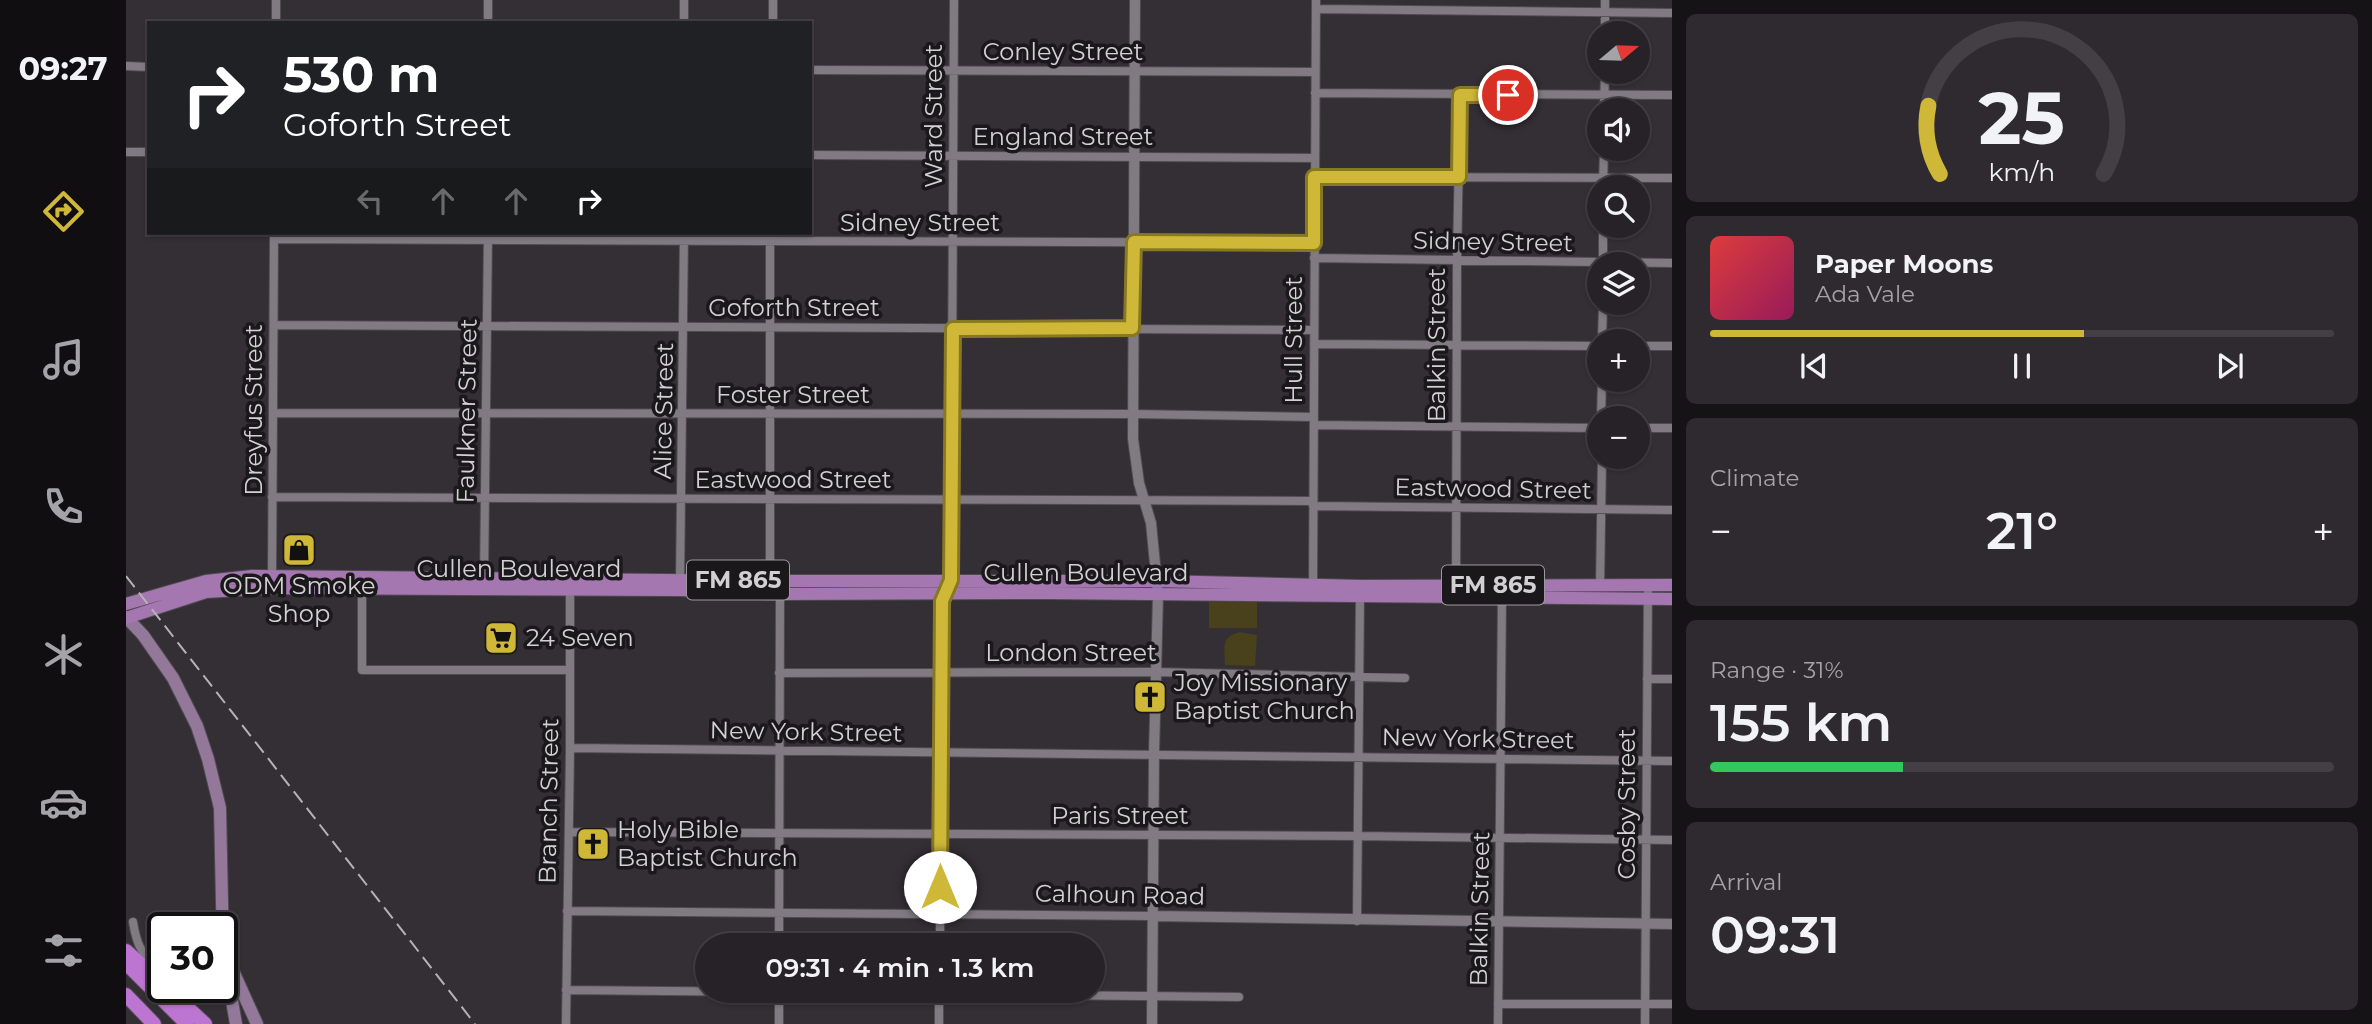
<!DOCTYPE html>
<meta charset="utf-8">
<style>
:root{--surface:#272228;--page:#2f2a30;--text:#f1f3f6;--muted:#a4a4a8;--line:#433f45;--accent:#cfb837}
body{margin:0;font-family:Montserrat,sans-serif;background:var(--page);color:var(--text);height:100vh;display:flex;flex-direction:column;font-size:26px;white-space:nowrap}
*{box-sizing:border-box;margin:0}
p{font-size:23px;color:var(--muted)}
.icon{flex:none;width:38px;height:38px;fill:none;stroke:currentColor;stroke-width:2;stroke-linecap:round;stroke-linejoin:round}
.map{position:relative;flex:1;overflow:hidden}
.details{display:flex;flex-direction:column;gap:14px;padding:14px;background:#151316;width:700px}
.details>*{flex:none}
.guide{position:absolute;left:21px;top:21px;width:665px;height:214px;border-radius:0px;box-shadow:0 2px 5px #0004,0 0 0 2px var(--line);background:#202124;color:#fff;overflow:hidden}
.needle{width:46px;rotate:71deg}
.controls{position:absolute;left:1461px;top:21px;display:grid;gap:14px}
.controls a{display:grid;place-items:center;width:63px;height:63px;border-radius:50%;background:var(--surface);box-shadow:0 2px 5px #0004,0 0 0 2px var(--line);font-size:35px}
.speed{position:absolute;left:21px;top:912px;display:flex;gap:14px;font-size:35px;font-weight:700;text-align:center}
.speed>*{display:grid;place-content:center;width:91px;height:91px;border-radius:50%;background:var(--surface);box-shadow:0 2px 5px #0004,0 0 0 2px var(--line);line-height:1}
.speed .limit{border:4px solid #111;border-radius:10px;background:#fff;color:#111}
.pin{position:absolute;display:grid;place-items:center;width:60px;height:60px;color:#fff;margin:-30px;border:4px solid #fff;border-radius:50%;box-shadow:0 2px 7px #0007}
.me{position:absolute;width:77px;margin:-38px;rotate:0deg;stroke-linejoin:round;filter:drop-shadow(0 0 5px #0008)}
.turn{display:flex;align-items:center;gap:24px;height:147px;padding:0 21px;font-size:32px}
.turn .icon{width:91px;height:91px;stroke-width:2.5}
.turn b{display:block;font-size:49px;line-height:60px}
.lanes{display:flex;align-items:center;height:66px;padding:0 21px;background:#0003;justify-content:center;gap:35px;direction:ltr}
.lanes .off{opacity:.35}
.big{font-size:52px;font-weight:600;line-height:1.1}
.details .widget{flex:1;display:flex;flex-direction:column;justify-content:center;gap:10px;min-width:0;padding:0 24px;border-radius:10px;background:var(--page)}
.details .dial{align-items:center;gap:0}
.dial svg{height:182px;overflow:visible;fill:none;stroke:var(--line);stroke-width:7;stroke-linecap:round;text-anchor:middle}
.dial text{fill:var(--text);stroke:none}
.song{display:flex;align-items:center;gap:21px}
.cover{width:84px;height:84px;border-radius:10px;background:linear-gradient(135deg,hsl(0 70% 55%),hsl(330 70% 35%))}
.played{height:7px;border-radius:4px;background:linear-gradient(90deg,var(--accent) 60%,var(--line) 60%)}
.keys{display:flex;justify-content:space-around;direction:ltr}
.heat{display:flex;justify-content:space-between;align-items:center;font-size:38px;direction:ltr}
.charge{height:10px;border-radius:5px;background:linear-gradient(90deg,#34c759 31%,var(--line) 0)}
.trip{position:absolute;left:569px;top:933px;width:410px;height:70px;border-radius:35px;background:var(--surface);box-shadow:0 2px 5px #0004,0 0 0 2px var(--line);font-weight:600;line-height:70px;text-align:center}
main{display:flex;flex:1;min-height:0}
.menu{display:flex;flex-direction:column;width:126px;justify-content:space-around;align-items:center;background:#100e10;color:var(--muted)}
.menu .icon{width:49px;height:49px}
.menu .active{color:var(--accent)}
.menu b{font-size:32px;color:var(--text)}
.map>svg:first-child{display:block}
.grass{fill:#48411c}
.lines{fill:none;stroke-linecap:round;stroke-linejoin:round}
.minor-casing{stroke:#4f4b50;stroke-width:10}
.tertiary-casing{stroke:#4f4b50;stroke-width:12}
.secondary-casing{stroke:#4f4b50;stroke-width:14}
.primary-casing{stroke:#4f4b50;stroke-width:14}
.motorway-casing{stroke:#4f4b50;stroke-width:16}
.minor{stroke:#817a83;stroke-width:8}
.tertiary{stroke:#817a83;stroke-width:10}
.secondary{stroke:#93789a;stroke-width:12}
.primary{stroke:#a477b1;stroke-width:12}
.motorway{stroke:#bc75d0;stroke-width:14}
.rail{stroke:#b6b3b7;stroke-width:2;stroke-dasharray:14 7;stroke-linecap:butt}
.route-casing{stroke:#877824;stroke-width:18}
.route{stroke:#cfb837;stroke-width:12}
.labels{text-anchor:middle;stroke-width:7;stroke-linejoin:round;paint-order:stroke}
.shield{fill:#1a181b;stroke:#9c999c;stroke-width:2}
.shield-label{font-size:23px;font-weight:bold;fill:#d3d0d4}
.street-label{font-size:24px;fill:#d3d0d4;stroke:#1a181b}
.poi-label{font-size:24px;fill:#d3d0d4;stroke:#1a181b;text-anchor:start}
</style>
<main>
<nav class="menu">
<b>09:27</b>
<svg class="icon active" aria-label="directions" viewBox="0 0 24 24"><path d="M12 3l9 9-9 9-9-9zM9 14v-3h6M13 9l2 2-2 2"/></svg>
<svg class="icon" aria-label="music" viewBox="0 0 24 24"><path d="M9 18V5l10-2v13"/><circle cx="6" cy="18" r="3"/><circle cx="16" cy="16" r="3"/></svg>
<svg class="icon" aria-label="phone" viewBox="0 0 24 24"><path d="M5 4h4l2 5-3 2q2 4 5 5l2-3 5 2v4C11 20 4 13 5 4z"/></svg>
<svg class="icon" aria-label="climate" viewBox="0 0 24 24"><path d="M12 3v18M4 7l16 10M4 17L20 7"/></svg>
<svg class="icon" aria-label="car" viewBox="0 0 24 24"><path d="M5 17H2v-5l4-1 3-4h7l3 4 3 1v5h-3M9 17h6M6 11h13"/><circle cx="7" cy="17" r="2"/><circle cx="17" cy="17" r="2"/></svg>
<svg class="icon" aria-label="filters" viewBox="0 0 24 24"><path d="M4 7h16M4 17h16"/><circle cx="9" cy="7" r="2"/><circle cx="15" cy="17" r="2"/></svg>
</nav>
<div class="map">
<svg width="1546" height="1024" viewBox="0 0 1546 1024">
<rect width="100%" height="100%" fill="#342e35"/>
<!-- grass -->
<path class="grass" d="M 1083,602 L 1131,602 L 1131,628 L 1083,628 Z
M 1114,632 L 1131,635 L 1129,666 L 1099,665 C 1099,647 1094,637 1114,632 Z"/>
<g class="lines">
<defs>
<path id="minor" d="M 647,0 L 647,23
M 1190,9 L 1546,13
M 150,23 L 150,0
M 362,23 L 362,0
M 558,23 L 558,0
M 1479,33 L 1479,0
M 0,66 L 23,67
M 684,70 L 1189,72
M 1189,93 L 1546,95
M 1478,110 L 1479,72
M 0,152 L 23,152
M 684,155 L 1189,158
M 1188,177 L 1546,178
M 1477,187 L 1478,149
M 644,233 L 644,574 L 654,594 L 653,945
M 148,239 L 1188,243
M 1188,258 L 1546,263
M 1477,264 L 1477,226
M 148,325 L 1188,330
M 1476,341 L 1477,303
M 1188,344 L 1474,346
M 1512,346 L 1546,346
M 147,413 L 1006,414 L 1188,417
M 1475,418 L 1476,380
M 1188,425 L 1474,428
M 1512,428 L 1546,428
M 146,497 L 1187,501
M 1187,506 L 1546,510
M 146,580 L 148,233
M 358,580 L 362,233
M 554,583 L 558,233
M 236,586 L 236,670 L 443,670
M 1474,587 L 1476,457
M 1187,588 L 1190,0
M 1330,589 L 1331,261 L 1334,95
M 653,673 L 1029,672 L 1279,678
M 1521,679 L 1546,679
M 444,748 L 1546,761
M 443,832 L 1231,836 L 1546,840
M 441,911 L 1026,916
M 1231,921 L 1234,593
M 7,922 C 10,941 15,961 37,962
M 814,945 L 816,601 L 825,581 L 828,0
M 440,990 L 1113,997
M 1372,1004 L 1546,1004
M 440,1024 L 444,748 L 444,586
M 653,1024 L 653,990
M 813,1024 L 813,990
M 1372,1024 L 1376,595
M 1519,1024 L 1522,585"/>
<path id="tertiary" d="M 1009,0 L 1007,439 L 1013,483 L 1025,523 L 1032,595 L 1028,754 L 1026,1024
M 1026,916 L 1546,924"/>
<path id="secondary" d="M 0,617 L 17,635 L 47,678 L 71,726 L 82,759 L 94,808 L 97,949 L 110,1024
M 103,962 L 131,1024"/>
<path id="primary" d="M 0,604 L 80,581 L 126,576 L 646,581 L 1032,581 L 1234,586 L 1546,585
M 0,618 L 80,592 L 146,588 L 554,590 L 654,594 L 921,593 L 1546,599"/>
<path id="motorway" d="M 0,951 L 37,985
M 0,963 L 61,1024
M 39,987 L 79,1024
M 0,995 L 28,1024"/>
</defs>
<!-- minor casing -->
<use href="#minor" class="minor-casing"/>
<!-- tertiary casing -->
<use href="#tertiary" class="tertiary-casing"/>
<!-- secondary casing -->
<use href="#secondary" class="secondary-casing"/>
<!-- primary casing -->
<use href="#primary" class="primary-casing"/>
<!-- motorway casing -->
<use href="#motorway" class="motorway-casing"/>
<!-- minor -->
<use href="#minor" class="minor"/>
<!-- tertiary -->
<use href="#tertiary" class="tertiary"/>
<!-- secondary -->
<use href="#secondary" class="secondary"/>
<!-- primary -->
<use href="#primary" class="primary"/>
<!-- motorway -->
<use href="#motorway" class="motorway"/>
<!-- rail -->
<path class="rail" d="M 0,576 L 349,1024"/>
</g>
<g class="lines">
<defs>
<path id="route" d="M 814,887 L 816,601 L 825,580 L 827,329 L 1006,328 L 1008,242 L 1188,243 L 1188,177 L 1333,177 L 1334,95 L 1382,95"/>
</defs>
<!-- route casing -->
<use href="#route" class="route-casing"/>
<!-- route -->
<use href="#route" class="route"/>
</g>
<!-- icons -->
<defs>
<symbol id="shop-square" viewBox="-11 -11 22 22"><rect x="-9" y="-9" width="18" height="18" rx="4" fill="#cfb837" stroke="#1a181b"/><path d="M-5-2.5h2.3a2.7 3.5 0 0 1 5.4 0H5L5.5 6h-11ZM-1.5-2.5h3a1.5 2.3 0 0 0-3 0Z" fill="#111"/></symbol>
<symbol id="supermarket-square" viewBox="-11 -11 22 22"><rect x="-9" y="-9" width="18" height="18" rx="4" fill="#cfb837" stroke="#1a181b"/><path d="M-6-5.5h2.5l.6 2H6L4.5 2H-2.5L-4.4-4H-6ZM-1.5 3.2a1.3 1.3 0 1 0 .1 0ZM3 3.2a1.3 1.3 0 1 0 .1 0Z" fill="#111"/></symbol>
<symbol id="church-square" viewBox="-11 -11 22 22"><rect x="-9" y="-9" width="18" height="18" rx="4" fill="#cfb837" stroke="#1a181b"/><path d="M-1.2-6h2.4v3.5h3.3v2.4h-3.3V6h-2.4V-.1h-3.3v-2.4h3.3Z" fill="#111"/></symbol>
</defs>
<g fill-rule="evenodd">
<use href="#shop-square" x="154" y="531" width="38" height="38"/>
<use href="#supermarket-square" x="356" y="619" width="38" height="38"/>
<use href="#church-square" x="1005" y="678" width="38" height="38"/>
<use href="#church-square" x="448" y="825" width="38" height="38"/>
</g>
<g class="labels">
<!-- shield labels -->
<g class="shield">
<rect x="561" y="560.5" width="102" height="39" rx="5"/>
<rect x="1316" y="565.5" width="102" height="39" rx="5"/>
</g>
<g class="shield-label">
<text x="612" y="588">FM 865</text>
<text x="1367" y="593">FM 865</text>
</g>
<!-- street labels -->
<g class="street-label">
<text x="937" y="60">Conley Street</text>
<text transform="translate(808 116) rotate(-90)" y="8">Ward Street</text>
<text x="937" y="145">England Street</text>
<text x="794" y="231">Sidney Street</text>
<text transform="translate(1367 242) rotate(1)" y="8">Sidney Street</text>
<text x="668" y="316">Goforth Street</text>
<text transform="translate(1168 340) rotate(-90)" y="8">Hull Street</text>
<text transform="translate(1311 345) rotate(-90)" y="8">Balkin Street</text>
<text x="667" y="403">Foster Street</text>
<text transform="translate(128 410) rotate(-90)" y="8">Dreyfus Street</text>
<text transform="translate(341 411) rotate(-89)" y="8">Faulkner Street</text>
<text transform="translate(538 411) rotate(-89)" y="8">Alice Street</text>
<text x="667" y="488">Eastwood Street</text>
<text transform="translate(1367 489) rotate(1)" y="8">Eastwood Street</text>
<text x="393" y="577">Cullen Boulevard</text>
<text x="960" y="581">Cullen Boulevard</text>
<text x="945" y="661">London Street</text>
<text transform="translate(680 732) rotate(1)" y="8">New York Street</text>
<text transform="translate(1352 739) rotate(1)" y="8">New York Street</text>
<text transform="translate(423 801) rotate(-89)" y="8">Branch Street</text>
<text transform="translate(1501 804) rotate(-90)" y="8">Cosby Street</text>
<text x="994" y="824">Paris Street</text>
<text transform="translate(994 895) rotate(1)" y="8">Calhoun Road</text>
<text transform="translate(1354 909) rotate(-89)" y="8">Balkin Street</text>
</g>
<!-- poi labels -->
<g class="poi-label">
<text x="173" y="594" text-anchor="middle">ODM Smoke<tspan x="173" dy="28">Shop</tspan></text>
<text x="400" y="646">24 Seven</text>
<text x="1048" y="691">Joy Missionary<tspan x="1048" dy="28">Baptist Church</tspan></text>
<text x="491" y="838">Holy Bible<tspan x="491" dy="28">Baptist Church</tspan></text>
</g>
</g>
</svg>
<div class="controls">
<a><svg class="needle" viewBox="-14 -14 28 28"><path d="M0-13l5 13h-10z" fill="#e53935"/><path d="M0 13l5-13h-10z" fill="#a4a4a8"/></svg></a>
<a><svg class="icon" aria-label="sound" viewBox="0 0 24 24"><path d="M4 9h4l5-4v14l-5-4H4zM17 9q2 3 0 6"/></svg></a>
<a><svg class="icon" aria-label="search" viewBox="0 0 24 24"><circle cx="10" cy="10" r="6"/><path d="M15 15l6 6"/></svg></a>
<a><svg class="icon" aria-label="layers" viewBox="0 0 24 24"><path d="M12 4l9 5-9 5-9-5zM3 14l9 5 9-5"/></svg></a>
<a>+</a>
<a>−</a>
</div>
<div class="speed"><div class="limit">30</div></div>
<div class="pin" style="left:1382px;top:95px;background:#d93025"><svg class="icon" aria-label="arrive" viewBox="0 0 24 24"><path d="M6 21V4h12l-3 4 3 4H6"/></svg></div>
<svg class="me" style="left:814px;top:887px" viewBox="-20 -20 40 40"><circle r="19" fill="#fff"/><path d="M0-13L10 11 0 6-10 11z" fill="#cfb837"/></svg>
<div class="trip">09:31 · 4 min · 1.3 km</div>
<div class="guide">
<div class="turn"><svg class="icon" aria-label="right" viewBox="0 0 24 24"><path d="M7 20v-9h11M14 6l5 5-5 5"/></svg><div><b>530 m</b>Goforth Street</div></div>
<div class="lanes"><svg class="icon off" aria-label="left" viewBox="0 0 24 24"><path d="M17 20v-9H6M10 6l-5 5 5 5"/></svg><svg class="icon off" aria-label="ahead" viewBox="0 0 24 24"><path d="M12 20V5M6 11l6-6 6 6"/></svg><svg class="icon off" aria-label="ahead" viewBox="0 0 24 24"><path d="M12 20V5M6 11l6-6 6 6"/></svg><svg class="icon" aria-label="right" viewBox="0 0 24 24"><path d="M7 20v-9h11M14 6l5 5-5 5"/></svg></div>
</div>
</div>
<section class="details">
<div class="widget dial"><svg viewBox="0 0 100 80">
<path d="M14 69A42 42 0 1 1 86 69"/>
<path d="M14 69A42 42 0 0 1 9 39" stroke="#cfb837"/>
<text x="50" y="56" font-size="32" font-weight="700">25</text>
<text x="50" y="72" font-size="11">km/h</text>
</svg></div>
<div class="widget">
<div class="song"><i class="cover"></i><div><b>Paper Moons</b><p>Ada Vale</p></div></div>
<div class="played"></div>
<div class="keys"><svg class="icon" aria-label="previous" viewBox="0 0 24 24"><path d="M18 5L8 12l10 7zM5 5v14"/></svg><svg class="icon" aria-label="pause" viewBox="0 0 24 24"><path d="M8 5v14M16 5v14"/></svg><svg class="icon" aria-label="next" viewBox="0 0 24 24"><path d="M6 5l10 7-10 7zM19 5v14"/></svg></div>
</div>
<div class="widget"><p>Climate</p>
<div class="heat"><a>−</a><b class="big">21°</b><a>+</a></div>
</div>
<div class="widget"><p>Range · 31%</p><b class="big">155 km</b><div class="charge"></div></div>
<div class="widget"><p>Arrival</p><b class="big">09:31</b></div>
</section>
</main>
